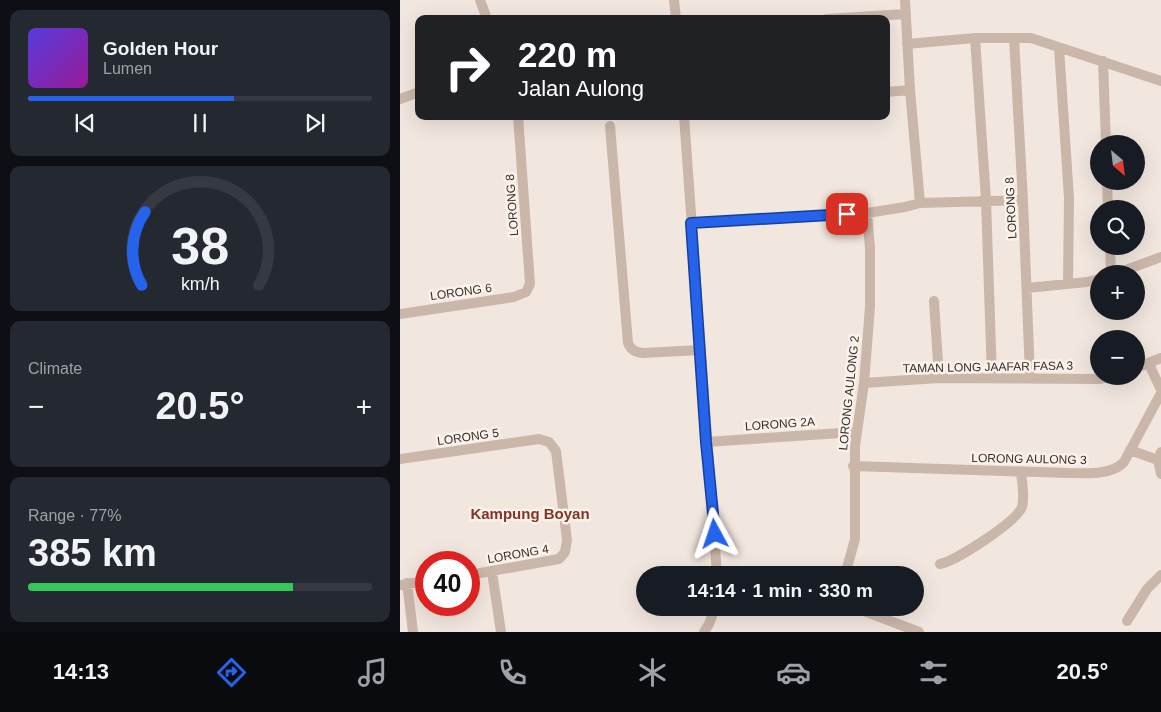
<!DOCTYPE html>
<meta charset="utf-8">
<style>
:root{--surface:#171b24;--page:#242831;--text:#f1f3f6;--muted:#9ea1a6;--line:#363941;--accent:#2563eb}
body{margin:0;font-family:Arial,sans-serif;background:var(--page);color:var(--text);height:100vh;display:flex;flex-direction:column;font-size:19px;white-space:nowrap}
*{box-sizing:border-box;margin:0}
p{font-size:16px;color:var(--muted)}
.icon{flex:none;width:28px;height:28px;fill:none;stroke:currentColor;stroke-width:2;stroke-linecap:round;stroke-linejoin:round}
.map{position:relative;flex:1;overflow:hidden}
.panel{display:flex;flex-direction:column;gap:10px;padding:10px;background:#0d0f14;width:400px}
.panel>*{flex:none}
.top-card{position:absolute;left:15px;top:15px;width:475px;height:105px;border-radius:10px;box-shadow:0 5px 20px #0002;background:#202124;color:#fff;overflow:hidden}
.needle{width:32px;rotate:152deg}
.controls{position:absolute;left:690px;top:135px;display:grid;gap:10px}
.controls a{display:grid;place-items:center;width:55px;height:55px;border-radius:50%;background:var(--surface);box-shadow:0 5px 20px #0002;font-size:25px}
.speed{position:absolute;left:15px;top:551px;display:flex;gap:10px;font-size:25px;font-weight:700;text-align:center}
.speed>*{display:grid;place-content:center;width:65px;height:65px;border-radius:50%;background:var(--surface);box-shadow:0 5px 20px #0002;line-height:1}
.speed .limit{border:8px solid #d22;background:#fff;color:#111}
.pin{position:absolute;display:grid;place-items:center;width:42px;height:42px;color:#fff;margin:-21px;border-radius:10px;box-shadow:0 2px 8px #0006}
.me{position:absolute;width:55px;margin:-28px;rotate:355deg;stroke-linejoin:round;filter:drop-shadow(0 0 4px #0008)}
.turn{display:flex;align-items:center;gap:18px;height:105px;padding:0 20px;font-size:22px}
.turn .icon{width:65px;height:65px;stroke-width:2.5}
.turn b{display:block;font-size:35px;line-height:42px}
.big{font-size:38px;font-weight:700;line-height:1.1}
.panel .card{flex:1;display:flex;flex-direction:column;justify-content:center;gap:8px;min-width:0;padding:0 18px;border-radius:10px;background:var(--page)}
.panel .dial{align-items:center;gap:0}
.dial svg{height:130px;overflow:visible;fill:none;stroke:var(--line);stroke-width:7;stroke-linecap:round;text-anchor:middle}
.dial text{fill:var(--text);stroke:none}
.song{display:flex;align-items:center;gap:15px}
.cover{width:60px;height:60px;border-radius:8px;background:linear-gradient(135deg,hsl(250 70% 55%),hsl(300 70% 35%))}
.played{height:5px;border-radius:2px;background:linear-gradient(90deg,var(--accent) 60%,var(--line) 60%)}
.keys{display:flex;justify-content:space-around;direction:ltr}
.heat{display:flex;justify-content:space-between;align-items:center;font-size:28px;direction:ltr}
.charge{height:8px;border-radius:4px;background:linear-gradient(90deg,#34c759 77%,var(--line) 0)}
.trip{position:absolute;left:236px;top:566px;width:288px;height:50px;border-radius:25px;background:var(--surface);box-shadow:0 5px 20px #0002;font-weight:700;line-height:50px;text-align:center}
.dock{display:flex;height:80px;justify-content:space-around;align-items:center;background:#090b0e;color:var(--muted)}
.dock .icon{width:35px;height:35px}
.dock .current{color:var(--accent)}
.dock b{font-size:22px;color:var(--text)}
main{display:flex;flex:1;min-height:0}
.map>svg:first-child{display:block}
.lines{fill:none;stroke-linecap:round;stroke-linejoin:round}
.minor{stroke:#cbb7aa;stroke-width:10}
.route-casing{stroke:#184099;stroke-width:12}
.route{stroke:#2563eb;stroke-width:9}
.labels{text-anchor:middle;stroke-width:5;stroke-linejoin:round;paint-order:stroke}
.street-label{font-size:12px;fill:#382d29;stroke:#faf2eb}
.quarter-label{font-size:15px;font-weight:bold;fill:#873323;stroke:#faf2eb}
</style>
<main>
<section class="panel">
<div class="card">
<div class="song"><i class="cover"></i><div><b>Golden Hour</b><p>Lumen</p></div></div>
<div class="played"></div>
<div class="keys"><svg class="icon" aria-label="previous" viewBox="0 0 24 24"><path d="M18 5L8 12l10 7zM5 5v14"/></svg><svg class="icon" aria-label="pause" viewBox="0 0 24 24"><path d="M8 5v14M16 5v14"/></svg><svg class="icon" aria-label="next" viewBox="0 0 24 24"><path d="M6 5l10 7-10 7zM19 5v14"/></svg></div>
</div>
<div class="card dial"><svg viewBox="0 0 100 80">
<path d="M14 69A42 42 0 1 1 86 69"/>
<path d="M14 69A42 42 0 0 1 16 24" stroke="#2563eb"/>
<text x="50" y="56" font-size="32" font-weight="700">38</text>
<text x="50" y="72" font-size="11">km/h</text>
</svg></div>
<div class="card"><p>Climate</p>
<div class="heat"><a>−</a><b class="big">20.5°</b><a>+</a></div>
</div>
<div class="card"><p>Range · 77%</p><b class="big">385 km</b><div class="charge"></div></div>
</section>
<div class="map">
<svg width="761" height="632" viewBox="0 0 761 632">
<rect width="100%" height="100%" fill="#f2e7de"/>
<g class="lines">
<!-- minor -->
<path class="minor" d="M 80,0 L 87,19
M 274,0 L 276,19
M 505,0 L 510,90 L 520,203
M 426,19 L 506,14
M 575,38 L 586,200 L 592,378
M 614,38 L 623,200 L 630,377
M 507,44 L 575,38 L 631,38 L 761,81
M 659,48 L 669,198 L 668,284
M 703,61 L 706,144
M 486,92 L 510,90
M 0,99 L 19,92
M 284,116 L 317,575
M 210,126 L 228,343 C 231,350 235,352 243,353 L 300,350
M 707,181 L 708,209
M 291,223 L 467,213 L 505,207 L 520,203 L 623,200
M 710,246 L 711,274
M 715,274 L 761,257
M 627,288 L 687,282 L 699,279
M 534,301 L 539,378
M 0,314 L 114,297 L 126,292 L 130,284 L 118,116
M 749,364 L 761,390
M 736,368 L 761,358
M 464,383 L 539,378 L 699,379 L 713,376
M 306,442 L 456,432
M 730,450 L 758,460
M 761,452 L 758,460 L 761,474
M 0,459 L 139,439 L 149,442 L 156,451 L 167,540 L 165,552 L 159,559 L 69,575
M 453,466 L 667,473 C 684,473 711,476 724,462 L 761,393
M 540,564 C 556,561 616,522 622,507 C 625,497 622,482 621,472
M 92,572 L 101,632
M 363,575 L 373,575
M 445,575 L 455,539 L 455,446 L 464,383 L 470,307 L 470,249 L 467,213
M 7,583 L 13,632
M 0,585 L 26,581
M 456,608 L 519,632
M 727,621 L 747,589 L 761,575
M 304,632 L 309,624 L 315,608"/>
</g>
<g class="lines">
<defs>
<path id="route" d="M 315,534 L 306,442 L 291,223 L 447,214"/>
</defs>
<!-- route casing -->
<use href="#route" class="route-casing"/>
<!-- route -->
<use href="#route" class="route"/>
</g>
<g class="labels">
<!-- street labels -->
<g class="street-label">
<text transform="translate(112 205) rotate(-94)" y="4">LORONG 8</text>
<text transform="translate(611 208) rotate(-93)" y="4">LORONG 8</text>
<text transform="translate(61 292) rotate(-8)" y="4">LORONG 6</text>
<text transform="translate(588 367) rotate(-1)" y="4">TAMAN LONG JAAFAR FASA 3</text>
<text transform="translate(449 393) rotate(-84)" y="4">LORONG AULONG 2</text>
<text transform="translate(380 424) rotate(-4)" y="4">LORONG 2A</text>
<text transform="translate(68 437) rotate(-8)" y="4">LORONG 5</text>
<text transform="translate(629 459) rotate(1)" y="4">LORONG AULONG 3</text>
<text transform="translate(118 554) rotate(-10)" y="4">LORONG 4</text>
</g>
<!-- quarter labels -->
<g class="quarter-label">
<text x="130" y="519">Kampung Boyan</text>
</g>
</g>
</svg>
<div class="controls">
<a><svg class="needle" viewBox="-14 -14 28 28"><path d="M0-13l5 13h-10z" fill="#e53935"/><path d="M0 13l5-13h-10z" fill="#9ea1a6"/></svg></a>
<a><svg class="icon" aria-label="search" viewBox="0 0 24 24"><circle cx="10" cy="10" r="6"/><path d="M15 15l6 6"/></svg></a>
<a>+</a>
<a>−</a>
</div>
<div class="speed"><div class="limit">40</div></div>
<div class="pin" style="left:447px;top:214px;background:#d93025"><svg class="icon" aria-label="arrive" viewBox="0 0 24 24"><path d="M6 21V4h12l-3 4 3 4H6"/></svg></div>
<svg class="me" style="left:315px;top:534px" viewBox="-20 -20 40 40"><path d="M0-17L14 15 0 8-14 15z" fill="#2563eb" stroke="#fff" stroke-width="4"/></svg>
<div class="trip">14:14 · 1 min · 330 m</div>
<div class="top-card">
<div class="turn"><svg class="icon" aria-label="right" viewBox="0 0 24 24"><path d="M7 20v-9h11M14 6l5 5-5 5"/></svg><div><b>220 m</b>Jalan Aulong</div></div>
</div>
</div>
</main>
<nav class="dock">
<b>14:13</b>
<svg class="icon current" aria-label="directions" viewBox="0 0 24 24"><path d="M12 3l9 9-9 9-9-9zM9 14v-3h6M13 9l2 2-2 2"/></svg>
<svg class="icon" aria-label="music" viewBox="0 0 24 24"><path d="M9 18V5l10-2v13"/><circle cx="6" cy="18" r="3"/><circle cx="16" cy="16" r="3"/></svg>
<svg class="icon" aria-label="phone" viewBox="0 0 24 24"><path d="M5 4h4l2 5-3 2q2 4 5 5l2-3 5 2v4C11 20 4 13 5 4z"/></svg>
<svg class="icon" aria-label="climate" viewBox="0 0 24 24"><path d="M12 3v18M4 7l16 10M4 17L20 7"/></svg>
<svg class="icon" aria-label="car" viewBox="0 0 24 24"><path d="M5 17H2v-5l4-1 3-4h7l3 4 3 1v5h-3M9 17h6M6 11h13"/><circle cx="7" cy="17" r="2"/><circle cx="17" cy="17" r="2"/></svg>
<svg class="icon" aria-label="filters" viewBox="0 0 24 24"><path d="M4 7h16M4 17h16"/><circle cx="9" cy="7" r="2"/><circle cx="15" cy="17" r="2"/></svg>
<b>20.5°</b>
</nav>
